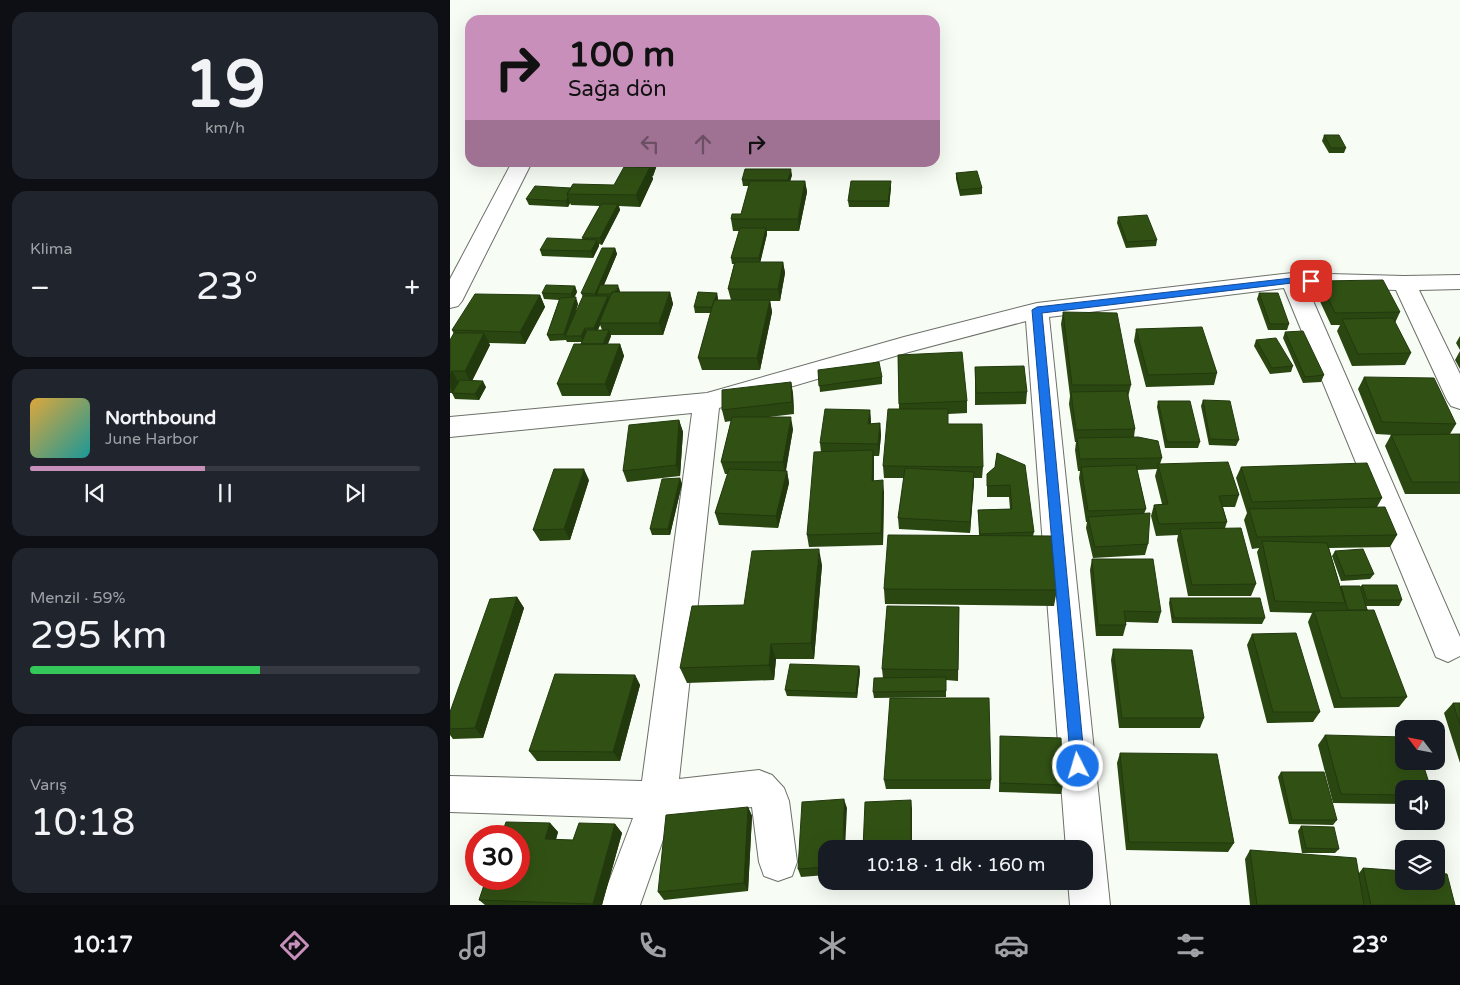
<!DOCTYPE html>
<html lang="tr">
<meta charset="utf-8">
<style>
:root{--surface:#171b24;--page:#20242c;--text:#f1f3f6;--muted:#9ea1a6;--line:#363941;--accent:#c78fb9}
body{margin:0;font-family:"Varela Round",sans-serif;background:var(--page);color:var(--text);height:100vh;display:flex;flex-direction:column;font-size:19px;white-space:nowrap}
*{box-sizing:border-box;margin:0}
p{font-size:16px;color:var(--muted)}
.icon{flex:none;width:28px;height:28px;fill:none;stroke:currentColor;stroke-width:2;stroke-linecap:round;stroke-linejoin:round}
.map{position:relative;flex:1;overflow:hidden}
.drawer{display:flex;flex-direction:column;gap:12px;padding:12px;background:#0d0f14;width:450px}
.drawer>*{flex:none}
.hud{position:absolute;left:15px;top:15px;width:475px;height:152px;border-radius:15px;box-shadow:0 5px 20px #0002;background:#c78fb9;color:#111;overflow:hidden}
.needle{width:32px;rotate:302deg}
.fabs{position:absolute;left:945px;top:720px;display:grid;gap:10px}
.fabs a{display:grid;place-items:center;width:50px;height:50px;border-radius:10px;background:var(--surface);box-shadow:0 5px 20px #0002;font-size:25px}
.speed{position:absolute;left:15px;top:825px;display:flex;gap:10px;font-size:25px;font-weight:700;text-align:center}
.speed>*{display:grid;place-content:center;width:65px;height:65px;border-radius:50%;background:var(--surface);box-shadow:0 5px 20px #0002;line-height:1}
.speed .limit{border:8px solid #d22;background:#fff;color:#111}
.pin{position:absolute;display:grid;place-items:center;width:42px;height:42px;color:#fff;margin:-21px;border-radius:10px;box-shadow:0 2px 8px #0006}
.me{position:absolute;width:55px;margin:-28px;rotate:355deg;stroke-linejoin:round;filter:drop-shadow(0 0 4px #0008)}
.turn{display:flex;align-items:center;gap:18px;height:105px;padding:0 20px;font-size:22px}
.turn .icon{width:65px;height:65px;stroke-width:2.5}
.turn b{display:block;font-size:35px;line-height:42px}
.lanes{display:flex;align-items:center;height:48px;padding:0 20px;background:#0003;justify-content:center;gap:25px;direction:ltr}
.lanes .off{opacity:.35}
.big{font-size:38px;font-weight:600;line-height:1.1}
.drawer .widget{flex:1;display:flex;flex-direction:column;justify-content:center;gap:8px;min-width:0;padding:0 18px;border-radius:15px;background:var(--page)}
.drawer .dial{align-items:center;gap:0}
.dial b{font-size:65px;line-height:1}
.song{display:flex;align-items:center;gap:15px}
.cover{width:60px;height:60px;border-radius:8px;background:linear-gradient(135deg,hsl(40 70% 55%),hsl(180 70% 35%))}
.played{height:5px;border-radius:2px;background:linear-gradient(90deg,var(--accent) 45%,var(--line) 45%)}
.keys{display:flex;justify-content:space-around;direction:ltr}
.heat{display:flex;justify-content:space-between;align-items:center;font-size:28px;direction:ltr}
.charge{height:8px;border-radius:4px;background:linear-gradient(90deg,#34c759 59%,var(--line) 0)}
.trip{position:absolute;left:368px;top:840px;width:275px;height:50px;border-radius:15px;background:var(--surface);box-shadow:0 5px 20px #0002;font-weight:600;line-height:50px;text-align:center}
.tabs{display:flex;height:80px;justify-content:space-around;align-items:center;background:#090b0e;color:var(--muted)}
.tabs .icon{width:35px;height:35px}
.tabs .on{color:var(--accent)}
.tabs b{font-size:22px;color:var(--text)}
main{display:flex;flex:1;min-height:0}
.map>svg:first-child{display:block}
.lines{fill:none;stroke-linecap:round;stroke-linejoin:round}
.street-casing{stroke:#6b7069;stroke-width:2}
.street{fill:#fff;fill-rule:evenodd}
.wall{fill:#2a4611;fill-rule:evenodd}
.shaded-wall{fill:#22390e}
.building{fill:#315114;stroke:#22390e}
.route{fill:#1a73e8;stroke:#114b97}
</style>
<main>
<section class="drawer">
<div class="widget dial"><b>19</b><p>km/h</p></div>
<div class="widget"><p>Klima</p>
<div class="heat"><a>−</a><b class="big">23°</b><a>+</a></div>
</div>
<div class="widget">
<div class="song"><i class="cover"></i><div><b>Northbound</b><p>June Harbor</p></div></div>
<div class="played"></div>
<div class="keys"><svg class="icon" aria-label="previous" viewBox="0 0 24 24"><path d="M18 5L8 12l10 7zM5 5v14"/></svg><svg class="icon" aria-label="pause" viewBox="0 0 24 24"><path d="M8 5v14M16 5v14"/></svg><svg class="icon" aria-label="next" viewBox="0 0 24 24"><path d="M6 5l10 7-10 7zM19 5v14"/></svg></div>
</div>
<div class="widget"><p>Menzil · 59%</p><b class="big">295 km</b><div class="charge"></div></div>
<div class="widget"><p>Varış</p><b class="big">10:18</b></div>
</section>
<div class="map">
<svg width="1010" height="905" viewBox="0 0 1010 905">
<rect width="100%" height="100%" fill="#f7fcf4"/>
<g class="lines">
<defs>
<path id="street" d="M 62,162 L 82,162 L 12,301 L 8,306 L 0,308 L 0,279 Z
M 842,273 L 954,276 L 1010,275 L 1010,289 L 969,290 L 1010,374 L 1010,409 L 1001,406 L 997,400 L 946,290 L 857,287 L 1010,637 L 1010,656 L 998,662 L 986,657 L 834,288 L 599,317 L 660,905 L 620,905 L 618,881 L 634,881 L 634,849 L 616,849 L 576,321 L 459,352 L 269,408 L 229,779 L 309,770 L 322,775 L 334,788 L 339,801 L 347,862 L 342,876 L 328,881 L 314,876 L 309,862 L 302,807 L 221,817 L 190,905 L 150,905 L 183,818 L 0,812 L 0,776 L 192,781 L 242,413 L 0,437 L 0,417 L 257,393 L 454,337 L 587,303 Z"/>
</defs>
<!-- street casing -->
<use href="#street" class="street-casing"/>
<!-- street -->
<use href="#street" class="street"/>
</g>
<!-- wall -->
<path class="wall" d="M 874,135 L 896,148 L 894,153 L 879,153 L 872,141 Z
M 186,162 L 208,162 L 203,176 L 202,176 L 203,179 L 190,207 L 169,206 L 170,210 L 152,245 L 149,244 L 149,246 L 143,258 L 92,256 L 90,250 L 133,239 L 132,238 L 150,206 L 121,205 L 120,203 L 118,207 L 79,205 L 76,199 L 121,188 L 164,185 L 184,167 Z
M 301,162 L 328,162 L 327,167 L 302,167 Z
M 506,173 L 532,188 L 532,194 L 510,196 L 506,179 Z
M 342,175 L 340,181 L 355,181 L 357,192 L 349,231 L 317,231 L 317,234 L 310,262 L 333,262 L 335,273 L 330,301 L 320,301 L 322,312 L 310,370 L 252,370 L 248,358 L 261,313 L 245,313 L 244,307 L 267,293 L 268,300 L 281,300 L 278,289 L 284,264 L 282,264 L 281,258 L 289,231 L 283,231 L 281,219 L 291,214 L 299,186 L 293,186 L 292,180 Z
M 441,187 L 439,207 L 399,207 L 398,201 Z
M 668,217 L 707,240 L 706,246 L 676,248 L 667,223 Z
M 165,248 L 167,254 L 154,285 L 170,291 L 170,292 L 220,292 L 223,304 L 213,335 L 161,335 L 161,336 L 158,344 L 170,344 L 174,356 L 160,396 L 112,396 L 107,384 L 132,342 L 117,342 L 116,340 L 100,341 L 97,335 L 109,300 L 94,299 L 92,293 L 125,286 L 127,292 L 124,298 L 128,304 L 125,314 L 133,297 L 131,293 ZM 150,325 L 152,330 L 148,330 Z
M 870,281 L 950,312 L 945,323 L 961,353 L 955,365 L 902,366 L 887,331 L 890,325 L 881,325 L 866,293 Z
M 809,293 L 839,324 L 837,330 L 818,330 L 807,299 Z
M 90,295 L 95,307 L 75,344 L 39,343 L 40,345 L 22,381 L 36,387 L 29,400 L 5,399 L 2,393 L 0,393 L 0,340 L 4,334 L 2,330 Z
M 613,312 L 681,385 L 678,397 L 685,429 L 684,437 L 712,458 L 710,464 L 789,495 L 785,507 L 773,507 L 777,522 L 775,528 L 806,584 L 801,596 L 738,596 L 727,540 L 728,535 L 706,536 L 701,516 L 704,505 L 712,504 L 705,476 L 707,469 L 687,470 L 696,509 L 694,514 L 698,544 L 695,555 L 643,558 L 636,528 L 637,522 L 636,522 L 629,478 L 630,471 L 628,471 L 625,450 L 626,442 L 625,442 L 619,404 L 620,396 L 611,324 Z
M 686,329 L 767,373 L 764,385 L 696,387 L 684,341 Z
M 835,332 L 874,375 L 871,382 L 853,383 L 833,338 Z
M 1010,336 L 1010,350 L 1006,343 Z
M 806,340 L 843,366 L 841,372 L 820,374 L 804,346 Z
M 1010,351 L 1010,369 L 1005,360 Z
M 448,355 L 517,401 L 517,413 L 498,414 L 498,424 L 533,467 L 532,478 L 524,478 L 520,533 L 449,529 L 448,518 L 454,478 L 434,478 L 433,466 L 449,409 Z
M 525,367 L 577,392 L 576,404 L 525,405 Z
M 368,370 L 432,377 L 432,384 L 370,392 Z
M 914,377 L 1006,424 L 1000,434 L 1010,434 L 1010,494 L 955,494 L 935,446 L 941,435 L 943,435 L 926,434 L 908,389 Z
M 341,382 L 343,394 L 344,414 L 319,417 L 343,429 L 336,471 L 337,471 L 339,483 L 328,528 L 269,525 L 265,513 L 278,474 L 275,474 L 271,462 L 281,421 L 275,422 L 272,410 Z
M 753,400 L 789,440 L 786,446 L 759,445 L 751,406 Z
M 708,401 L 750,442 L 748,448 L 715,448 L 707,407 Z
M 420,410 L 421,424 L 430,423 L 431,435 L 429,456 L 424,456 L 424,481 L 434,492 L 433,545 L 359,547 L 357,535 L 371,452 L 370,443 Z
M 229,420 L 233,432 L 230,476 L 177,482 L 173,471 Z
M 547,453 L 584,532 L 583,536 L 607,590 L 604,606 L 435,604 L 434,589 L 529,535 L 528,510 L 560,509 L 559,497 L 537,497 L 537,474 L 545,467 Z
M 791,467 L 932,498 L 927,507 L 947,535 L 940,547 L 879,548 L 890,586 L 910,587 L 912,585 L 952,600 L 949,606 L 916,606 L 957,697 L 949,707 L 884,708 L 858,622 L 862,613 L 820,612 L 807,552 L 809,548 L 802,549 L 794,520 L 797,513 L 786,478 Z
M 230,478 L 232,484 L 220,535 L 202,535 L 200,529 Z
M 139,480 L 120,540 L 90,541 L 83,530 Z
M 885,551 L 924,574 L 920,579 L 891,581 L 882,556 Z
M 642,559 L 711,612 L 708,623 L 676,622 L 676,625 L 673,636 L 646,636 L 640,570 Z
M 372,565 L 364,659 L 326,659 L 324,680 L 237,683 L 230,668 L 294,605 Z
M 67,597 L 74,608 L 33,738 L 3,739 L 0,735 L 0,712 Z
M 720,598 L 815,618 L 812,624 L 722,623 L 719,603 Z
M 509,607 L 508,681 L 496,680 L 496,697 L 424,698 L 423,692 L 433,678 L 432,669 Z
M 802,634 L 870,712 L 863,722 L 817,723 L 797,645 Z
M 663,649 L 754,718 L 750,728 L 669,728 L 661,660 Z
M 409,666 L 410,671 L 407,698 L 337,696 L 335,690 Z
M 185,675 L 190,685 L 170,761 L 87,761 L 79,751 Z
M 1003,703 L 1010,703 L 1010,763 L 994,713 Z
M 875,735 L 954,789 L 954,804 L 883,803 L 868,745 Z
M 550,736 L 613,785 L 611,794 L 549,792 Z
M 670,753 L 784,843 L 778,852 L 676,850 L 667,763 Z
M 831,772 L 887,820 L 883,825 L 839,824 L 828,777 Z
M 434,780 L 541,780 L 540,789 L 436,789 Z
M 298,807 L 302,816 L 298,891 L 214,900 L 208,892 Z
M 397,808 L 376,849 L 376,875 L 351,877 L 348,869 Z
M 100,823 L 108,832 L 106,840 L 123,840 L 165,824 L 172,833 L 152,905 L 35,905 L 29,900 Z
M 851,826 L 889,849 L 885,853 L 852,853 L 848,831 Z
M 800,850 L 909,873 L 913,868 L 1005,905 L 800,905 L 795,859 Z
M 414,881 L 462,881 L 462,883 L 414,885 Z"/>
<!-- shaded-wall -->
<path class="shaded-wall" d="M 204,162 L 208,162 L 203,176 L 201,170 Z
M 200,167 L 203,179 L 190,207 L 186,195 Z
M 341,169 L 342,175 L 339,186 L 338,180 Z
M 355,181 L 357,192 L 349,231 L 348,219 Z
M 441,181 L 441,187 L 439,207 L 438,201 Z
M 118,197 L 120,203 L 118,207 L 116,201 Z
M 168,204 L 170,210 L 152,245 L 150,238 Z
M 316,228 L 317,234 L 310,264 L 309,258 Z
M 147,240 L 149,246 L 143,258 L 141,251 Z
M 165,248 L 167,254 L 150,294 L 147,294 L 148,297 L 147,300 L 145,294 Z
M 333,262 L 335,273 L 330,301 L 328,289 Z
M 168,285 L 170,291 L 167,300 L 165,294 Z
M 125,286 L 127,292 L 123,300 L 121,294 Z
M 220,292 L 223,304 L 213,335 L 209,323 Z
M 267,293 L 268,299 L 264,313 L 262,307 Z
M 90,295 L 95,307 L 75,344 L 70,332 Z
M 158,296 L 160,302 L 149,323 L 150,325 L 146,334 L 144,328 Z
M 126,297 L 128,304 L 118,336 L 115,336 L 116,340 L 114,334 Z
M 320,300 L 322,312 L 310,370 L 307,358 Z
M 135,328 L 137,334 L 133,342 L 131,336 Z
M 159,330 L 161,336 L 154,353 L 152,347 Z
M 34,333 L 40,345 L 21,383 L 15,371 Z
M 170,344 L 174,356 L 160,396 L 155,384 Z
M 2,371 L 9,383 L 3,393 L 0,387 L 0,375 Z
M 33,381 L 36,387 L 29,400 L 25,394 Z
M 341,382 L 343,394 L 344,414 L 342,402 Z
M 420,410 L 421,422 L 419,435 L 418,424 Z
M 341,417 L 343,429 L 335,474 L 333,462 Z
M 229,420 L 233,432 L 230,476 L 226,465 Z
M 430,423 L 431,435 L 429,456 L 428,444 Z
M 423,450 L 424,462 L 423,492 L 422,481 Z
M 134,469 L 139,480 L 120,540 L 114,529 Z
M 337,471 L 339,483 L 328,528 L 326,516 Z
M 524,472 L 524,484 L 520,533 L 520,522 Z
M 230,478 L 232,484 L 220,535 L 218,529 Z
M 433,480 L 434,492 L 433,545 L 431,533 Z
M 369,549 L 372,565 L 364,659 L 361,643 Z
M 67,597 L 74,608 L 33,738 L 25,728 Z
M 321,644 L 326,659 L 324,680 L 319,665 Z
M 409,666 L 410,671 L 407,698 L 406,693 Z
M 185,675 L 190,685 L 170,761 L 163,752 Z
M 394,799 L 397,808 L 395,849 L 393,849 Z
M 461,800 L 462,809 L 462,849 L 461,849 Z
M 298,807 L 302,816 L 298,891 L 294,883 Z
M 100,823 L 108,832 L 103,848 L 95,839 Z
M 165,824 L 172,833 L 152,905 L 144,905 L 143,904 Z"/>
<!-- building -->
<path class="building" d="M 874,135 L 889,135 L 896,148 L 881,148 Z
M 186,162 L 204,162 L 201,170 L 200,167 L 184,167 Z
M 174,167 L 200,167 L 186,195 L 117,194 L 123,184 L 164,185 Z
M 295,169 L 341,169 L 338,180 L 292,180 Z
M 527,171 L 532,188 L 510,190 L 506,173 Z
M 300,181 L 355,181 L 348,219 L 281,219 L 282,214 L 291,214 Z
M 401,181 L 441,181 L 438,201 L 398,201 Z
M 85,186 L 121,188 L 117,194 L 118,197 L 116,201 L 76,199 Z
M 151,204 L 168,204 L 150,238 L 132,238 Z
M 697,215 L 707,240 L 677,242 L 668,217 Z
M 290,228 L 316,228 L 309,258 L 281,258 Z
M 97,238 L 147,240 L 141,251 L 90,250 Z
M 152,248 L 165,248 L 145,294 L 131,293 Z
M 285,262 L 333,262 L 328,289 L 278,289 Z
M 933,280 L 950,312 L 885,313 L 870,281 Z
M 96,285 L 125,286 L 121,294 L 92,293 Z
M 150,285 L 168,285 L 165,292 L 162,292 L 162,294 L 147,294 Z
M 162,292 L 220,292 L 209,323 L 149,323 Z
M 248,292 L 267,293 L 262,307 L 244,307 Z
M 809,293 L 828,293 L 839,324 L 820,324 Z
M 25,294 L 90,295 L 70,332 L 2,330 Z
M 133,296 L 158,296 L 144,328 L 135,328 L 131,336 L 115,336 Z
M 126,297 L 114,334 L 97,335 L 110,298 Z
M 264,300 L 320,300 L 307,358 L 248,358 Z
M 613,312 L 667,313 L 681,385 L 622,385 Z
M 943,318 L 961,353 L 908,354 L 892,319 Z
M 752,327 L 767,373 L 698,375 L 686,329 Z
M 137,330 L 159,330 L 153,344 L 131,344 Z
M 853,331 L 874,375 L 855,377 L 835,332 Z
M 4,333 L 34,333 L 15,371 L 2,371 L 0,375 L 0,340 Z
M 826,338 L 843,366 L 822,368 L 806,340 Z
M 124,344 L 170,344 L 155,384 L 107,384 Z
M 512,352 L 517,401 L 449,404 L 448,355 Z
M 429,362 L 432,377 L 369,386 L 368,370 Z
M 574,366 L 577,392 L 526,393 L 525,367 Z
M 914,377 L 984,378 L 1006,424 L 932,422 Z
M 10,380 L 33,381 L 25,394 L 2,393 Z
M 341,382 L 342,402 L 272,410 L 272,390 Z
M 677,391 L 685,429 L 626,430 L 621,392 Z
M 753,400 L 780,401 L 789,440 L 760,439 Z
M 708,401 L 740,401 L 750,442 L 717,442 Z
M 375,409 L 420,410 L 418,424 L 430,423 L 428,444 L 370,443 Z
M 438,409 L 498,409 L 498,424 L 532,424 L 533,467 L 433,466 Z
M 282,417 L 341,417 L 333,462 L 271,462 Z
M 229,420 L 226,465 L 173,471 L 179,425 Z
M 1010,434 L 1010,482 L 962,482 L 941,435 Z
M 688,437 L 708,441 L 712,458 L 630,459 L 627,438 Z
M 423,450 L 422,481 L 433,480 L 431,533 L 357,535 L 364,452 Z
M 547,453 L 575,465 L 584,532 L 530,534 L 528,510 L 562,509 L 560,485 L 537,486 L 537,474 L 545,467 Z
M 778,462 L 789,495 L 769,496 L 777,522 L 709,524 L 704,505 L 718,504 L 708,464 Z
M 917,463 L 932,498 L 802,502 L 791,467 Z
M 686,465 L 696,509 L 638,511 L 631,467 Z
M 455,468 L 524,472 L 520,522 L 448,518 Z
M 104,469 L 134,469 L 114,529 L 83,530 Z
M 279,469 L 337,471 L 326,516 L 265,513 Z
M 230,478 L 218,529 L 200,529 L 212,479 Z
M 935,507 L 947,535 L 807,537 L 799,509 Z
M 700,513 L 698,544 L 645,547 L 638,517 Z
M 791,528 L 806,584 L 742,585 L 730,529 Z
M 438,535 L 603,536 L 607,590 L 434,589 Z
M 812,541 L 877,543 L 895,603 L 825,601 Z
M 369,549 L 361,643 L 321,644 L 319,665 L 230,668 L 242,606 L 294,605 L 302,551 Z
M 913,549 L 924,574 L 895,576 L 885,551 Z
M 642,559 L 703,559 L 711,612 L 674,611 L 676,625 L 648,625 Z
M 912,585 L 947,585 L 952,600 L 917,600 Z
M 891,586 L 910,586 L 917,610 L 898,610 Z
M 67,597 L 25,728 L 0,729 L 0,712 L 40,599 Z
M 720,598 L 810,598 L 815,618 L 724,618 Z
M 437,606 L 509,607 L 508,670 L 432,669 Z
M 924,610 L 957,697 L 891,698 L 864,611 Z
M 846,633 L 870,712 L 823,712 L 802,634 Z
M 663,649 L 742,650 L 754,718 L 672,718 Z
M 340,664 L 409,666 L 406,693 L 335,690 Z
M 105,674 L 185,675 L 163,752 L 79,751 Z
M 496,677 L 496,691 L 423,692 L 424,678 Z
M 440,698 L 539,698 L 541,780 L 434,780 Z
M 1003,703 L 1010,703 L 1010,725 Z
M 875,735 L 954,737 L 954,761 L 972,761 L 981,789 L 954,789 L 954,795 L 891,794 Z
M 550,736 L 611,738 L 613,785 L 550,783 Z
M 670,753 L 767,754 L 784,843 L 679,842 Z
M 831,772 L 874,772 L 887,820 L 842,820 Z
M 394,799 L 393,849 L 376,849 L 376,867 L 348,869 L 352,802 Z
M 461,800 L 461,849 L 413,849 L 415,802 Z
M 298,807 L 294,883 L 208,892 L 216,815 Z
M 56,822 L 100,823 L 95,839 L 123,840 L 129,823 L 165,824 L 143,904 L 29,900 L 36,879 L 69,879 L 69,836 L 51,836 Z
M 851,826 L 884,827 L 889,849 L 856,848 Z
M 800,850 L 906,858 L 914,905 L 807,905 Z
M 913,868 L 954,871 L 954,881 L 986,881 L 986,873 L 997,874 L 1005,905 L 921,905 Z"/>
<!-- route -->
<path class="route" d="M 842,278 L 861,278 L 865,281 L 861,284 L 842,283 L 592,313 L 635,766 L 633,771 L 628,773 L 623,771 L 621,766 L 582,310 L 587,307 Z"/>
</svg>
<div class="fabs">
<a><svg class="needle" viewBox="-14 -14 28 28"><path d="M0-13l5 13h-10z" fill="#e53935"/><path d="M0 13l5-13h-10z" fill="#9ea1a6"/></svg></a>
<a><svg class="icon" aria-label="sound" viewBox="0 0 24 24"><path d="M4 9h4l5-4v14l-5-4H4zM17 9q2 3 0 6"/></svg></a>
<a><svg class="icon" aria-label="layers" viewBox="0 0 24 24"><path d="M12 4l9 5-9 5-9-5zM3 14l9 5 9-5"/></svg></a>
</div>
<div class="speed"><div class="limit">30</div></div>
<div class="pin" style="left:861px;top:281px;background:#d93025"><svg class="icon" aria-label="arrive" viewBox="0 0 24 24"><path d="M6 21V4h12l-3 4 3 4H6"/></svg></div>
<svg class="me" style="left:628px;top:766px" viewBox="-20 -20 40 40"><circle r="17" fill="#1a73e8" stroke="#fff" stroke-width="3"/><path d="M0-11L8 9 0 5-8 9z" fill="#fff"/></svg>
<div class="trip">10:18 · 1 dk · 160 m</div>
<div class="hud">
<div class="turn"><svg class="icon" aria-label="right" viewBox="0 0 24 24"><path d="M7 20v-9h11M14 6l5 5-5 5"/></svg><div><b>100 m</b>Sağa dön</div></div>
<div class="lanes"><svg class="icon off" aria-label="left" viewBox="0 0 24 24"><path d="M17 20v-9H6M10 6l-5 5 5 5"/></svg><svg class="icon off" aria-label="ahead" viewBox="0 0 24 24"><path d="M12 20V5M6 11l6-6 6 6"/></svg><svg class="icon" aria-label="right" viewBox="0 0 24 24"><path d="M7 20v-9h11M14 6l5 5-5 5"/></svg></div>
</div>
</div>
</main>
<nav class="tabs">
<b>10:17</b>
<svg class="icon on" aria-label="directions" viewBox="0 0 24 24"><path d="M12 3l9 9-9 9-9-9zM9 14v-3h6M13 9l2 2-2 2"/></svg>
<svg class="icon" aria-label="music" viewBox="0 0 24 24"><path d="M9 18V5l10-2v13"/><circle cx="6" cy="18" r="3"/><circle cx="16" cy="16" r="3"/></svg>
<svg class="icon" aria-label="phone" viewBox="0 0 24 24"><path d="M5 4h4l2 5-3 2q2 4 5 5l2-3 5 2v4C11 20 4 13 5 4z"/></svg>
<svg class="icon" aria-label="climate" viewBox="0 0 24 24"><path d="M12 3v18M4 7l16 10M4 17L20 7"/></svg>
<svg class="icon" aria-label="car" viewBox="0 0 24 24"><path d="M5 17H2v-5l4-1 3-4h7l3 4 3 1v5h-3M9 17h6M6 11h13"/><circle cx="7" cy="17" r="2"/><circle cx="17" cy="17" r="2"/></svg>
<svg class="icon" aria-label="filters" viewBox="0 0 24 24"><path d="M4 7h16M4 17h16"/><circle cx="9" cy="7" r="2"/><circle cx="15" cy="17" r="2"/></svg>
<b>23°</b>
</nav>
